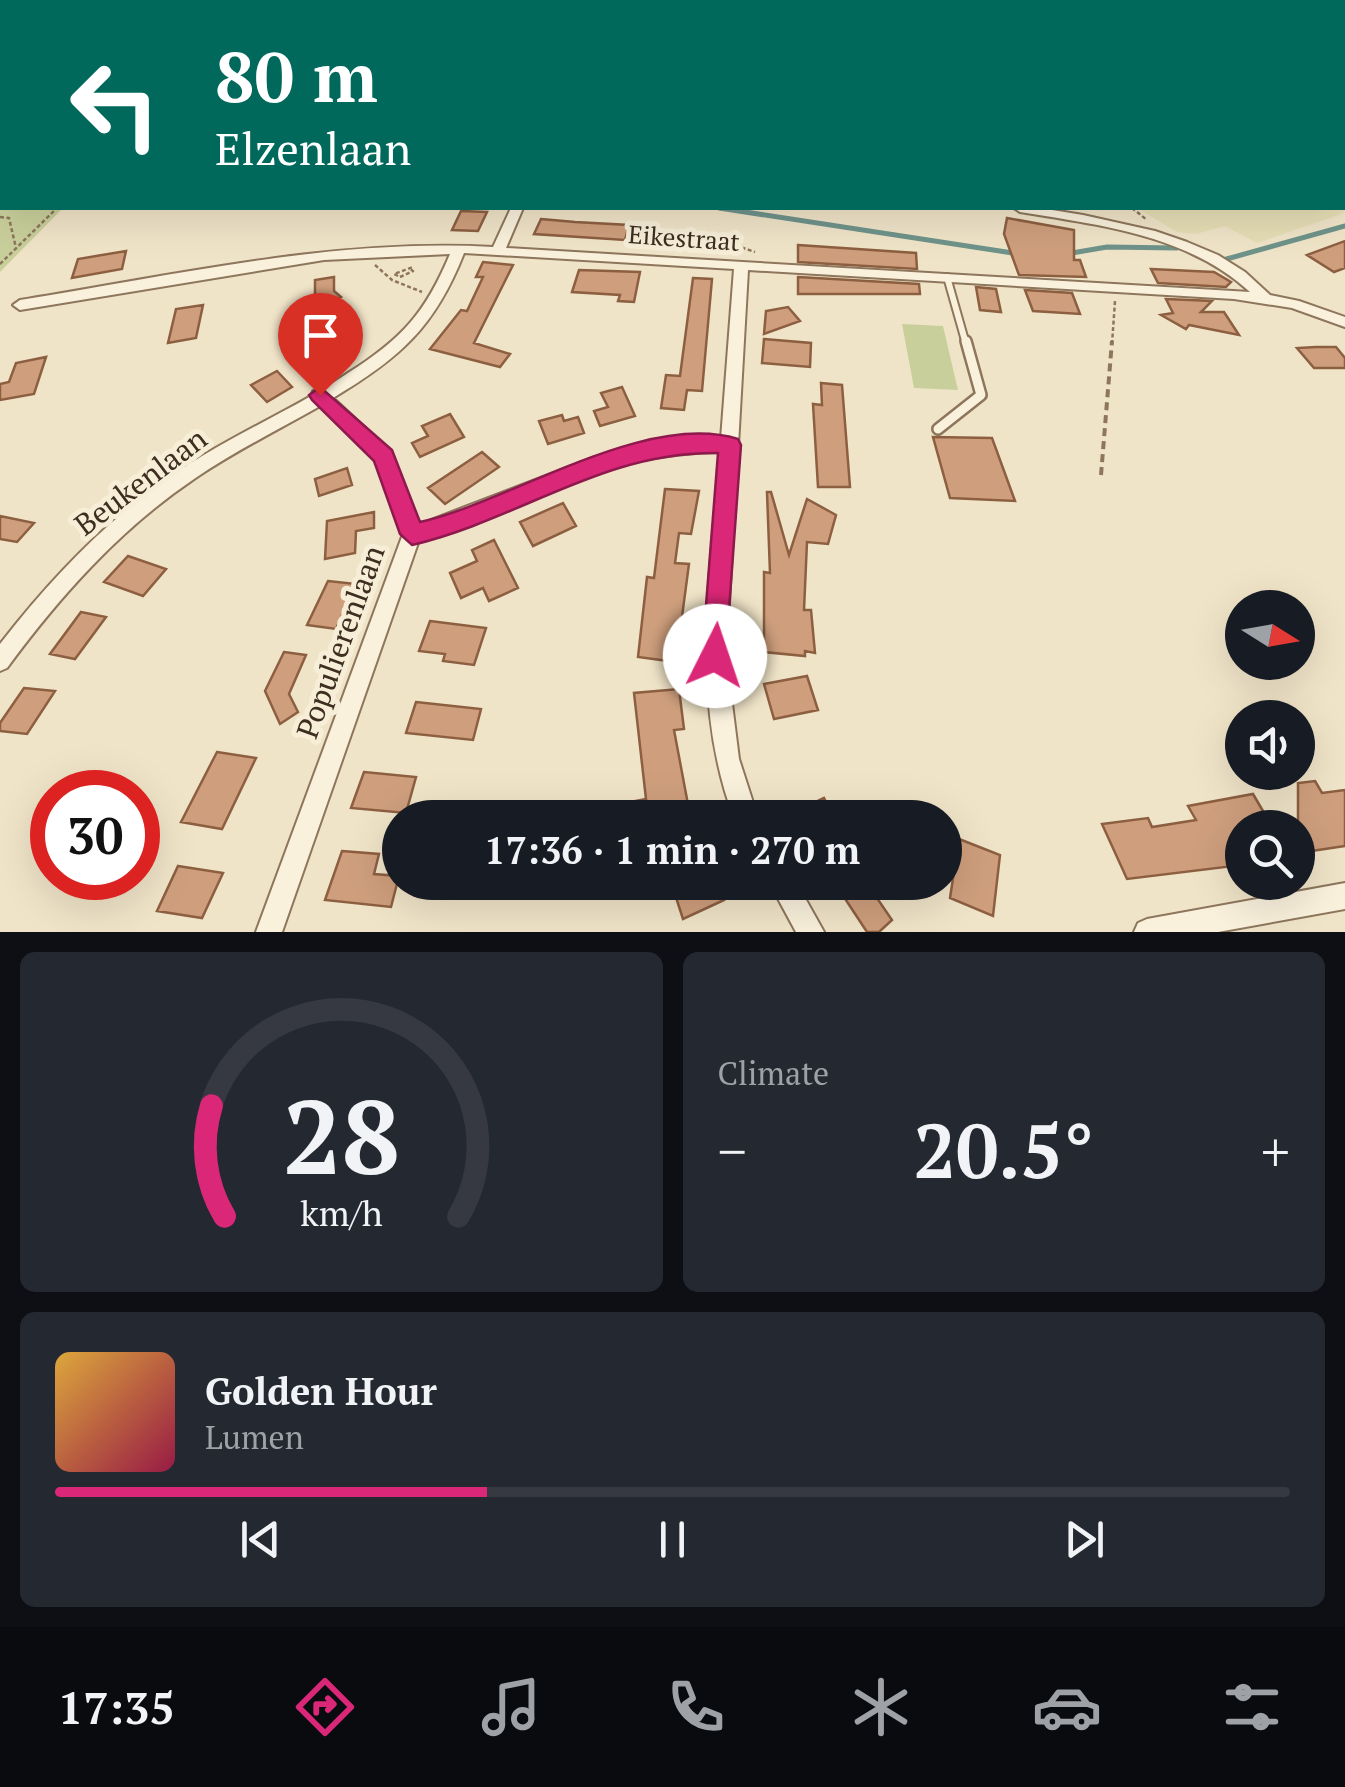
<!DOCTYPE html>
<meta charset="utf-8">
<style>
:root{--surface:#171b24;--page:#242831;--text:#f1f3f6;--muted:#9ea1a6;--line:#363941;--accent:#db2777}
body{margin:0;font-family:"PT Serif",serif;background:var(--page);color:var(--text);height:100vh;display:flex;flex-direction:column;font-size:38px;white-space:nowrap}
*{box-sizing:border-box;margin:0}
p{font-size:32px;color:var(--muted)}
.icon{flex:none;width:55px;height:55px;fill:none;stroke:currentColor;stroke-width:2;stroke-linecap:round;stroke-linejoin:round}
.map{position:relative;height:932px;overflow:hidden}
.sheet{display:flex;flex-direction:column;gap:20px;padding:20px;background:#0d0f14;flex:1}
.sheet>*{flex:none}
.top-card{position:absolute;left:0px;top:0px;width:1345px;height:210px;box-shadow:0 10px 40px #0002;background:#00695c;color:#fff;overflow:hidden}
.needle{width:65px;rotate:101deg}
.fabs{position:absolute;left:1225px;top:590px;display:grid;gap:20px}
.fabs a{display:grid;place-items:center;width:90px;height:90px;border-radius:50%;background:var(--surface);box-shadow:0 10px 40px #0002;font-size:50px}
.speed{position:absolute;left:30px;top:770px;display:flex;gap:20px;font-size:50px;font-weight:700;text-align:center}
.speed>*{display:grid;place-content:center;width:130px;height:130px;border-radius:50%;background:var(--surface);box-shadow:0 10px 40px #0002;line-height:1}
.speed .limit{border:15px solid #d22;background:#fff;color:#111}
.pin{position:absolute;display:grid;place-items:center;width:85px;height:85px;color:#fff;margin:-102px -42px;border-radius:50% 50% 50% 0;rotate:-45deg;box-shadow:0 0 10px #0007}
.pin .icon{rotate:45deg}
.me{position:absolute;width:110px;margin:-55px;rotate:4deg;stroke-linejoin:round;filter:drop-shadow(0 0 8px #0008)}
.turn{display:flex;align-items:center;gap:35px;height:210px;padding:0 50px;font-size:45px}
.turn .icon{width:130px;height:130px;stroke-width:2.5}
.turn b{display:block;font-size:70px;line-height:85px}
.big{font-size:75px;font-weight:700;line-height:1.1}
.sheet .widget{flex:1;display:flex;flex-direction:column;justify-content:center;gap:15px;min-width:0;padding:0 35px;border-radius:15px;background:var(--page)}
.sheet .dial{align-items:center;gap:0}
.dial svg{height:260px;overflow:visible;fill:none;stroke:var(--line);stroke-width:7;stroke-linecap:round;text-anchor:middle}
.dial text{fill:var(--text);stroke:none}
.song{display:flex;align-items:center;gap:30px}
.cover{width:120px;height:120px;border-radius:15px;background:linear-gradient(135deg,hsl(40 70% 55%),hsl(340 70% 35%))}
.played{height:10px;border-radius:5px;background:linear-gradient(90deg,var(--accent) 35%,var(--line) 35%)}
.keys{display:flex;justify-content:space-around;direction:ltr}
.heat{display:flex;justify-content:space-between;align-items:center;font-size:55px;direction:ltr}
.sheet .tiles{flex:1;display:grid;gap:20px;grid-template-columns:1fr 1fr}
.widget:last-child{grid-column:span 2}
.trip{position:absolute;left:382px;top:800px;width:580px;height:100px;border-radius:50px;background:var(--surface);box-shadow:0 10px 40px #0002;font-weight:700;line-height:100px;text-align:center}
.dock{display:flex;height:160px;justify-content:space-around;align-items:center;background:#090b0e;color:var(--muted)}
.dock .icon{width:70px;height:70px}
.dock .active{color:var(--accent)}
.dock b{font-size:45px;color:var(--text)}
.map>svg:first-child{display:block}
.farmland{fill:#e6deb5}
.green{fill:#c9cf9b}
.lines{fill:none;stroke-linecap:round;stroke-linejoin:round}
.stream{stroke:#6f938a;stroke-width:5}
.building{fill:#cf9f7d;stroke:#8d5f41;stroke-width:2.5}
.service-far2-casing{stroke:#8d765c;stroke-width:8}
.service-far1-casing{stroke:#8d765c;stroke-width:10}
.service-casing{stroke:#8d765c;stroke-width:14}
.minor-casing{stroke:#8d765c;stroke-width:4}
.path-far1{stroke:#8d765c;stroke-width:2.5;stroke-dasharray:4 2.5;stroke-linecap:butt}
.path{stroke:#8d765c;stroke-width:4;stroke-dasharray:8 5;stroke-linecap:butt}
.service-far2{stroke:#faf1dc;stroke-width:5}
.service-far1{stroke:#faf1dc;stroke-width:6}
.service{stroke:#faf1dc;stroke-width:9}
.minor{fill:#faf1dc;fill-rule:evenodd}
.route{fill:#db2777;stroke:#8e194d;stroke-width:2.5}
.labels{text-anchor:middle;stroke-width:10;stroke-linejoin:round;paint-order:stroke}
.far-street-label{font-size:25px;fill:#3d2e20;stroke:#f7eed8}
.street-label{font-size:30px;fill:#3d2e20;stroke:#f7eed8}
</style>
<div class="map">
<svg width="1345" height="932" viewBox="0 0 1345 932">
<rect width="100%" height="100%" fill="#f0e4c8"/>
<!-- farmland -->
<path class="farmland" d="M 1343,193 L 1345,213 L 1257,243 L 1225,226 L 1196,234 L 1177,232 L 1137,208 L 1342,208 Z"/>
<!-- green -->
<path class="green" d="M 0,0 L 267,0 L 2,2 L 2,208 L 63,208 L 0,272 Z
M 902,324 L 943,326 L 958,390 L 914,388 Z"/>
<g class="lines">
<!-- stream -->
<path class="stream" d="M 719,208 L 1019,254
M 1066,254 L 1107,247 L 1177,248
M 1223,260 L 1345,226"/>
</g>
<!-- building -->
<path class="building" d="M 461,211 L 487,212 L 478,231 L 452,230 Z
M 1007,218 L 1074,230 L 1074,260 L 1080,260 L 1086,277 L 1019,275 L 1004,234 Z
M 541,219 L 575,222 L 629,225 L 625,240 L 534,234 Z
M 1345,241 L 1345,268 L 1334,272 L 1307,255 Z
M 798,245 L 916,253 L 917,269 L 798,262 Z
M 126,251 L 122,269 L 72,278 L 78,259 Z
M 483,262 L 513,265 L 474,343 L 510,354 L 500,367 L 430,349 L 461,310 L 467,311 L 483,277 L 476,277 Z
M 1151,269 L 1214,272 L 1231,282 L 1226,287 L 1158,283 Z
M 579,270 L 640,272 L 634,302 L 618,301 L 620,295 L 572,292 Z
M 334,277 L 334,291 L 341,297 L 323,306 L 315,298 L 315,280 Z
M 798,277 L 919,284 L 920,294 L 798,294 Z
M 693,278 L 712,279 L 702,391 L 687,390 L 684,410 L 661,408 L 666,375 L 680,376 Z
M 976,287 L 996,289 L 1001,312 L 980,310 Z
M 1025,290 L 1072,293 L 1080,314 L 1033,311 Z
M 1166,299 L 1212,301 L 1201,312 L 1224,312 L 1239,335 L 1189,325 L 1186,329 L 1161,315 L 1173,313 Z
M 203,305 L 196,338 L 168,343 L 176,309 Z
M 788,307 L 800,321 L 764,334 L 766,311 Z
M 764,339 L 811,343 L 810,367 L 762,363 Z
M 1316,347 L 1336,347 L 1345,358 L 1345,368 L 1314,368 L 1297,348 Z
M 333,349 L 345,359 L 315,376 L 304,366 Z
M 46,357 L 34,394 L 0,400 L 0,384 L 9,382 L 16,363 Z
M 277,371 L 292,387 L 267,402 L 251,385 Z
M 821,383 L 842,385 L 850,487 L 818,487 L 813,404 L 822,405 Z
M 622,387 L 635,416 L 600,426 L 594,411 L 608,407 L 601,393 Z
M 450,414 L 464,437 L 420,457 L 412,443 L 428,436 L 422,426 Z
M 562,415 L 564,421 L 578,417 L 584,433 L 548,444 L 539,421 Z
M 933,437 L 992,438 L 1015,501 L 950,498 Z
M 482,452 L 499,467 L 445,504 L 428,488 Z
M 347,468 L 352,485 L 319,496 L 315,479 Z
M 665,489 L 699,491 L 691,534 L 679,533 L 675,563 L 689,564 L 676,662 L 638,657 L 647,577 L 654,578 Z
M 767,492 L 771,492 L 789,555 L 807,499 L 836,515 L 828,544 L 807,542 L 804,610 L 811,610 L 815,653 L 805,651 L 805,656 L 764,652 L 764,572 L 770,573 Z
M 563,503 L 576,526 L 533,546 L 520,522 Z
M 374,512 L 374,528 L 356,531 L 355,553 L 325,559 L 327,521 Z
M 0,516 L 34,523 L 17,542 L 0,539 Z
M 494,540 L 518,588 L 489,601 L 483,588 L 461,598 L 450,573 L 477,561 L 472,550 Z
M 128,556 L 166,569 L 143,596 L 104,582 Z
M 328,581 L 356,584 L 336,629 L 307,625 Z
M 81,612 L 106,617 L 75,659 L 50,654 Z
M 430,621 L 486,628 L 474,665 L 443,661 L 445,654 L 419,651 Z
M 284,652 L 306,655 L 289,694 L 298,712 L 280,724 L 265,691 Z
M 807,676 L 818,710 L 774,719 L 764,684 Z
M 24,688 L 55,691 L 27,734 L 0,731 L 0,723 Z
M 679,689 L 684,729 L 674,730 L 690,815 L 627,818 L 625,803 L 646,799 L 634,693 Z
M 416,702 L 481,709 L 473,740 L 406,733 Z
M 217,752 L 256,758 L 222,829 L 181,822 Z
M 364,772 L 416,777 L 406,813 L 351,808 Z
M 1315,781 L 1322,793 L 1345,790 L 1345,846 L 1298,853 L 1298,783 Z
M 1253,794 L 1273,828 L 1242,828 L 1242,865 L 1127,879 L 1102,824 L 1148,818 L 1152,827 L 1196,820 L 1188,806 Z
M 824,798 L 834,818 L 782,818 Z
M 959,839 L 1000,855 L 993,916 L 950,898 Z
M 342,851 L 379,854 L 374,874 L 399,876 L 391,907 L 325,900 Z
M 178,866 L 223,873 L 202,918 L 157,911 Z
M 671,882 L 717,882 L 724,900 L 683,919 Z
M 834,882 L 866,882 L 892,920 L 879,932 L 867,932 Z"/>
<g class="lines">
<defs>
<path id="service-far2" d="M 358,2 L 370,0
M 1138,2 L 1145,0
M 1220,2 L 1226,0"/>
<path id="service-far1" d="M 947,277 L 966,344"/>
<path id="service" d="M 938,429 L 981,395 L 966,341"/>
<path id="minor" d="M 409,0 L 419,0 L 420,2 L 411,2 Z
M 574,0 L 583,0 L 584,2 L 575,2 Z
M 1342,17 L 1345,18 L 1345,24 L 1342,23 Z
M 511,208 L 523,208 L 506,248 L 1250,292 C 1188,235 1100,225 1020,212 L 1014,208 L 1040,208 L 1083,215 L 1155,231 L 1187,242 L 1218,255 L 1245,272 L 1270,295 L 1299,301 L 1345,317 L 1345,327 L 1292,308 L 1234,299 L 748,270 L 726,656 L 739,759 L 758,818 L 734,818 C 689,700 711,574 720,452 C 660,453 603,466 548,488 C 505,505 464,528 419,540 L 282,932 L 256,932 L 403,534 L 377,460 L 320,406 C 278,430 235,451 194,479 C 120,529 60,596 7,668 L 0,671 L 0,644 C 52,577 112,514 183,468 C 224,441 269,420 311,396 L 313,391 C 326,389 337,380 348,373 C 402,339 426,312 450,254 L 324,260 L 20,310 L 13,305 L 20,300 C 176,275 335,238 493,247 ZM 464,253 L 734,269 L 721,439 L 645,446 L 592,458 L 418,525 L 390,451 L 333,398 C 400,358 435,327 464,253 Z
M 769,882 L 796,882 L 824,932 L 796,932 Z
M 1345,883 L 1345,909 L 1218,932 L 1134,932 L 1138,923 L 1147,919 Z"/>
</defs>
<!-- service-far2 casing -->
<use href="#service-far2" class="service-far2-casing"/>
<!-- service-far1 casing -->
<use href="#service-far1" class="service-far1-casing"/>
<!-- service casing -->
<use href="#service" class="service-casing"/>
<!-- minor casing -->
<use href="#minor" class="minor-casing"/>
<!-- path-far1 -->
<path class="path-far1" d="M 1132,208 L 1147,220
M 0,217 L 9,218 L 16,248
M 717,239 L 755,252
M 0,264 L 57,208
M 375,265 L 392,280 L 422,292
M 398,276 L 394,274 L 413,267
M 400,277 L 413,271 L 410,269
M 1112,344 L 1115,301"/>
<!-- path -->
<path class="path" d="M 1101,475 L 1112,341"/>
<!-- service-far2 -->
<use href="#service-far2" class="service-far2"/>
<!-- service-far1 -->
<use href="#service-far1" class="service-far1"/>
<!-- service -->
<use href="#service" class="service"/>
<!-- minor -->
<use href="#minor" class="minor"/>
</g>
<!-- route -->
<path class="route" d="M 320,387 L 392,450 L 420,522 C 508,503 645,410 738,439 L 741,445 L 725,665 L 715,669 L 706,665 L 702,656 L 718,453 C 603,451 519,520 412,545 L 400,534 L 374,461 L 312,400 L 309,395 Z"/>
<g class="labels">
<!-- far-street labels -->
<g class="far-street-label">
<text transform="translate(684 238) rotate(4)" y="9">Eikestraat</text>
</g>
<!-- street labels -->
<g class="street-label">
<text transform="translate(141 482) rotate(-37)" y="10">Beukenlaan</text>
<text transform="translate(341 642) rotate(-70)" y="10">Populierenlaan</text>
</g>
</g>
</svg>
<div class="fabs">
<a><svg class="needle" viewBox="-14 -14 28 28"><path d="M0-13l5 13h-10z" fill="#e53935"/><path d="M0 13l5-13h-10z" fill="#9ea1a6"/></svg></a>
<a><svg class="icon" aria-label="sound" viewBox="0 0 24 24"><path d="M4 9h4l5-4v14l-5-4H4zM17 9q2 3 0 6"/></svg></a>
<a><svg class="icon" aria-label="search" viewBox="0 0 24 24"><circle cx="10" cy="10" r="6"/><path d="M15 15l6 6"/></svg></a>
</div>
<div class="speed"><div class="limit">30</div></div>
<div class="pin" style="left:320px;top:395px;background:#d93025"><svg class="icon" aria-label="arrive" viewBox="0 0 24 24"><path d="M6 21V4h12l-3 4 3 4H6"/></svg></div>
<svg class="me" style="left:715px;top:656px" viewBox="-20 -20 40 40"><circle r="19" fill="#fff"/><path d="M0-13L10 11 0 6-10 11z" fill="#db2777"/></svg>
<div class="trip">17:36 · 1 min · 270 m</div>
<div class="top-card">
<div class="turn"><svg class="icon" aria-label="left" viewBox="0 0 24 24"><path d="M17 20v-9H6M10 6l-5 5 5 5"/></svg><div><b>80 m</b>Elzenlaan</div></div>
</div>
</div>
<section class="sheet">
<div class="tiles">
<div class="widget dial"><svg viewBox="0 0 100 80">
<path d="M14 69A42 42 0 1 1 86 69"/>
<path d="M14 69A42 42 0 0 1 10 35" stroke="#db2777"/>
<text x="50" y="56" font-size="32" font-weight="700">28</text>
<text x="50" y="72" font-size="11">km/h</text>
</svg></div>
<div class="widget"><p>Climate</p>
<div class="heat"><a>−</a><b class="big">20.5°</b><a>+</a></div>
</div>
<div class="widget">
<div class="song"><i class="cover"></i><div><b>Golden Hour</b><p>Lumen</p></div></div>
<div class="played"></div>
<div class="keys"><svg class="icon" aria-label="previous" viewBox="0 0 24 24"><path d="M18 5L8 12l10 7zM5 5v14"/></svg><svg class="icon" aria-label="pause" viewBox="0 0 24 24"><path d="M8 5v14M16 5v14"/></svg><svg class="icon" aria-label="next" viewBox="0 0 24 24"><path d="M6 5l10 7-10 7zM19 5v14"/></svg></div>
</div>
</div>
</section>
<nav class="dock">
<b>17:35</b>
<svg class="icon active" aria-label="directions" viewBox="0 0 24 24"><path d="M12 3l9 9-9 9-9-9zM9 14v-3h6M13 9l2 2-2 2"/></svg>
<svg class="icon" aria-label="music" viewBox="0 0 24 24"><path d="M9 18V5l10-2v13"/><circle cx="6" cy="18" r="3"/><circle cx="16" cy="16" r="3"/></svg>
<svg class="icon" aria-label="phone" viewBox="0 0 24 24"><path d="M5 4h4l2 5-3 2q2 4 5 5l2-3 5 2v4C11 20 4 13 5 4z"/></svg>
<svg class="icon" aria-label="climate" viewBox="0 0 24 24"><path d="M12 3v18M4 7l16 10M4 17L20 7"/></svg>
<svg class="icon" aria-label="car" viewBox="0 0 24 24"><path d="M5 17H2v-5l4-1 3-4h7l3 4 3 1v5h-3M9 17h6M6 11h13"/><circle cx="7" cy="17" r="2"/><circle cx="17" cy="17" r="2"/></svg>
<svg class="icon" aria-label="filters" viewBox="0 0 24 24"><path d="M4 7h16M4 17h16"/><circle cx="9" cy="7" r="2"/><circle cx="15" cy="17" r="2"/></svg>
</nav>
